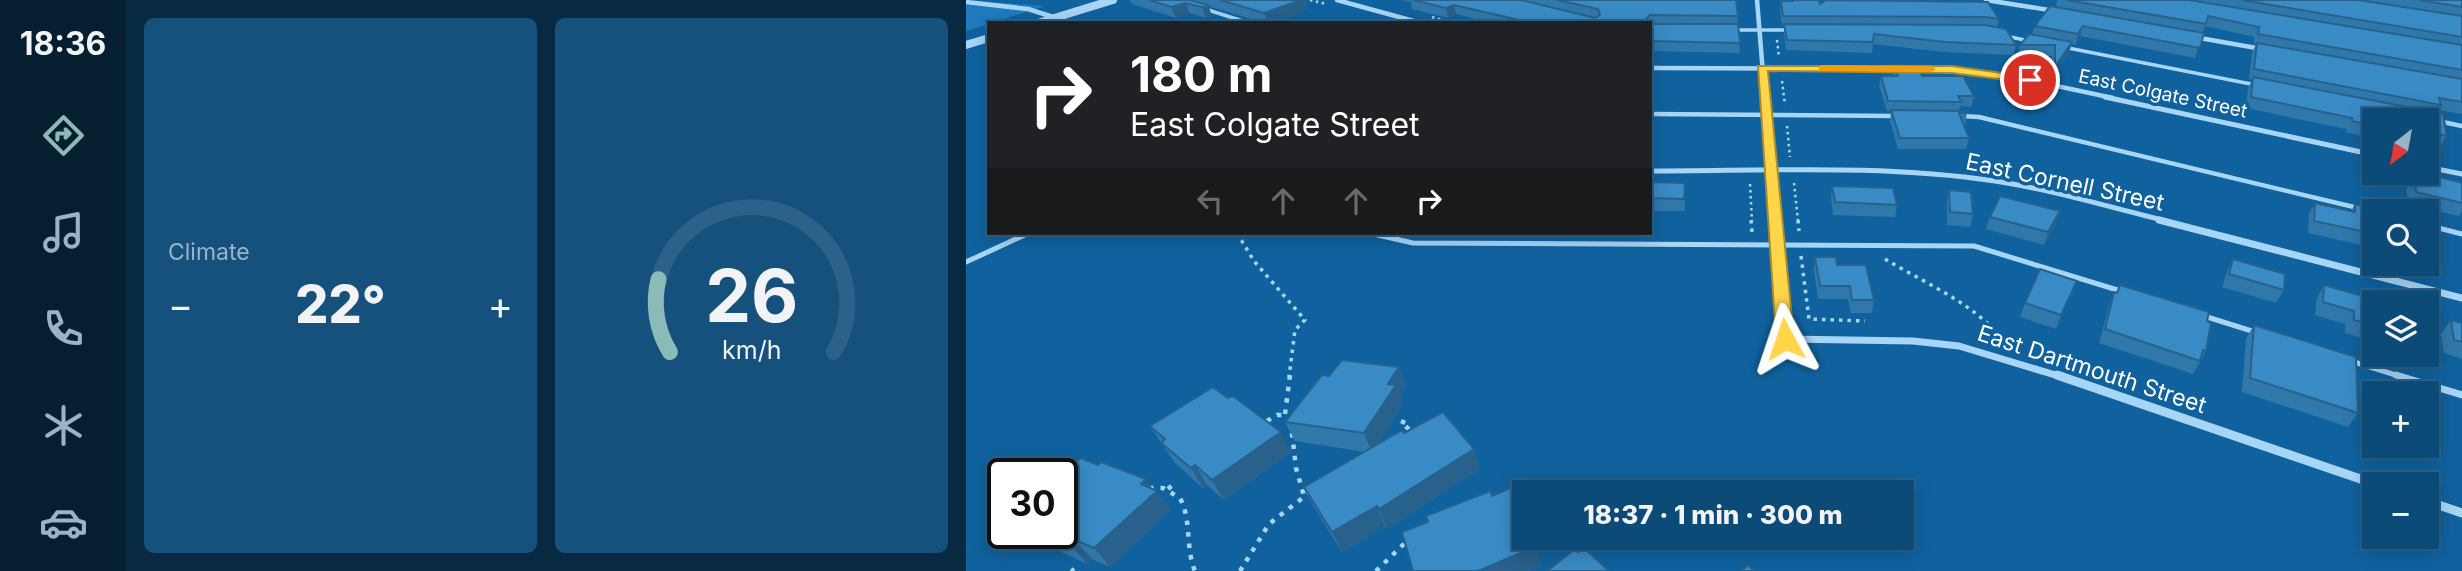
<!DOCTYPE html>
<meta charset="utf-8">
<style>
:root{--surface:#0c4a77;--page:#15517c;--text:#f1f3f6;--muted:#9ab3c6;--line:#2c6289;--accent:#8bbbb9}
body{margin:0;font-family:Inter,sans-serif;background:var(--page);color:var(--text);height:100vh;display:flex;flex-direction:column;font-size:26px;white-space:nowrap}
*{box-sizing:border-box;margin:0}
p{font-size:23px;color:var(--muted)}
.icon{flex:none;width:38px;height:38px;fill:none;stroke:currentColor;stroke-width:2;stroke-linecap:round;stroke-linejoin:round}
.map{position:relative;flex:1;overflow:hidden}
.sheet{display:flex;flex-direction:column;gap:18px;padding:18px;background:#072941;width:840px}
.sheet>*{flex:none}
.banner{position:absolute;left:21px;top:21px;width:665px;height:214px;border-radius:0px;box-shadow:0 4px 18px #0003,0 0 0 2px var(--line);background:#202124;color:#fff;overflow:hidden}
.needle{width:46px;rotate:211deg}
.controls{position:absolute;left:1396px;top:108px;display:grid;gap:14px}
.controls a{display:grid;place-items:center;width:77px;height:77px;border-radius:0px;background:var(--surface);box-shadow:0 4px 18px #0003,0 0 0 2px var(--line);font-size:35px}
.speed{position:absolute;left:21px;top:458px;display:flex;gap:14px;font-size:35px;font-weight:700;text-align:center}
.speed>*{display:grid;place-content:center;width:91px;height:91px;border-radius:50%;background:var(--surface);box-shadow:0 4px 18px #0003,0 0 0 2px var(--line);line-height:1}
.speed .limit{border:4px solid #111;border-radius:10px;background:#fff;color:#111}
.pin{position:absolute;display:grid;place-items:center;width:60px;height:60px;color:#fff;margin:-30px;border:4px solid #fff;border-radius:50%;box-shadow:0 2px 7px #0007}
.me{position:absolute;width:77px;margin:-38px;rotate:355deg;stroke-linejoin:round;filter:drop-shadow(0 0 5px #0008)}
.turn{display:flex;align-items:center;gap:24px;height:147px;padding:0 28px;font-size:32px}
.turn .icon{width:91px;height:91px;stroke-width:2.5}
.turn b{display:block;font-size:49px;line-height:60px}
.lanes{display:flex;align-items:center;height:66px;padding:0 28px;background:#0003;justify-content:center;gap:35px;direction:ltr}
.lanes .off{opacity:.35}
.big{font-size:52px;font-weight:800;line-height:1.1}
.sheet .widget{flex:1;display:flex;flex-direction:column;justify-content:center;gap:10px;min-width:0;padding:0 24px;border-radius:10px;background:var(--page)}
.sheet .dial{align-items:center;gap:0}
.dial svg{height:182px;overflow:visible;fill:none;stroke:var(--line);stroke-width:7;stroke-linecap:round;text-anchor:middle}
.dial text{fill:var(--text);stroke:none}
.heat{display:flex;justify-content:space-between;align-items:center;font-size:38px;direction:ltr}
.sheet .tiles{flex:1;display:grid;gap:18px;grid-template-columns:repeat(2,1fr)}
.trip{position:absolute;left:546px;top:480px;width:402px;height:70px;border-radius:0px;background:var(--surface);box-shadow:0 4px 18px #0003,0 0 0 2px var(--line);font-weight:800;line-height:70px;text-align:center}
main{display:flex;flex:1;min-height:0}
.dock{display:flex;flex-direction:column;width:126px;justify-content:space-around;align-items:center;background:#051e30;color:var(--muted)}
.dock .icon{width:49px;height:49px}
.dock .current{color:var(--accent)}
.dock b{font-size:32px;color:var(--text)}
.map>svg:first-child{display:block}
.green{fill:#1f7bbd}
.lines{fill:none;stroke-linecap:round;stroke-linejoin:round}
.path-far2{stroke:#a7d5f5;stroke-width:2.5;stroke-dasharray:2.5 3.5;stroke-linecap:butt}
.path-far1{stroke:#a7d5f5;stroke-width:3.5;stroke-dasharray:3.5 5;stroke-linecap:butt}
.path{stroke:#a7d5f5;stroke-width:4.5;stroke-dasharray:4.5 7;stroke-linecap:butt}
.service-far3{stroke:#a7d5f5;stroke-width:3.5}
.service-far2{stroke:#a7d5f5;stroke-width:4.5}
.service-far1{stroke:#a7d5f5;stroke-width:5}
.service{stroke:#a7d5f5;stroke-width:7}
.minor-far3{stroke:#a7d5f5;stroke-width:4.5}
.minor-far2{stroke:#a7d5f5;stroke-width:5}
.minor-far1{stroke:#a7d5f5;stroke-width:7}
.minor{stroke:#a7d5f5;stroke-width:9}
.tertiary{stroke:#a7d5f5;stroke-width:8}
.wall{fill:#3178aa}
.shaded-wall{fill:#28618b}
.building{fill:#398bc6;stroke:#28618b;stroke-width:2}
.route{fill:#ffd54a;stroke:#a68a30;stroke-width:2}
.slow{fill:#f59e0b}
.labels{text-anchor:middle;stroke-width:7;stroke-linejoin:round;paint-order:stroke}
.far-street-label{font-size:19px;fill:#fff;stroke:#10629f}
.street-label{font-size:23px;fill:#fff;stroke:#10629f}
</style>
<main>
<nav class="dock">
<b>18:36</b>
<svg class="icon current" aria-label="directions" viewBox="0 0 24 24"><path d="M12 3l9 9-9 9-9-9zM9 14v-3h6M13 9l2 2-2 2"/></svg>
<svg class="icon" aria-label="music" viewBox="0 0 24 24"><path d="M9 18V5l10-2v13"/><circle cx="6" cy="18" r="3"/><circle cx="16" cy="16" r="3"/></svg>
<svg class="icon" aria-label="phone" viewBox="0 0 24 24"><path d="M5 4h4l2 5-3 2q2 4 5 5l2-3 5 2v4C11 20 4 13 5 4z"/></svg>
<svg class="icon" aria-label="climate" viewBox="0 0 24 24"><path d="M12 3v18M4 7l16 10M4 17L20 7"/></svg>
<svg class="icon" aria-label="car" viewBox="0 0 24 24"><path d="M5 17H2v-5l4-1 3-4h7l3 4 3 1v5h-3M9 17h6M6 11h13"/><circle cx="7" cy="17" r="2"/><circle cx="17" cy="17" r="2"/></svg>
</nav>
<section class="sheet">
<div class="tiles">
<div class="widget"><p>Climate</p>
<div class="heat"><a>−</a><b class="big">22°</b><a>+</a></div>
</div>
<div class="widget dial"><svg viewBox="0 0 100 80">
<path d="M14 69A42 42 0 1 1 86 69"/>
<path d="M14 69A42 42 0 0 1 9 37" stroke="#8bbbb9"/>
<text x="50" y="56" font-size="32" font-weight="700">26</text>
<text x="50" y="72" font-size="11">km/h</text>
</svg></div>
</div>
</section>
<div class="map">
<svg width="1496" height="571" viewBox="0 0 1496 571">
<rect width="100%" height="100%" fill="#10629f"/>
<!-- green -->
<path class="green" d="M 0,0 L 79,6 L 0,31 Z"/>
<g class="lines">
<!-- path-far2 -->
<path class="path-far2" d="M 344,0 L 360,4
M 466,17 L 486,23
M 811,40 L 813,57
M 816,81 L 819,105
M 821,126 L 824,157
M 828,183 L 832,221
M 784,184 L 786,221"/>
<!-- path-far1 -->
<path class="path-far1" d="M 785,220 L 786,232
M 832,220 L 833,231
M 271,233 L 288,261 L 339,320 L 329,330 L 323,377
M 835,256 L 843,319 L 899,321
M 919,259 C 962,285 1011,304 1042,346"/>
<!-- path -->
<path class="path" d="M 319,414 L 324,375
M 301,421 L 311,415 L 322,415
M 435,421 L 444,425 L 435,435
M 326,433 L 330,468 L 338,496
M 183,488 L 197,488 L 214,498 C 226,521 219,547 229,571
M 202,489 L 209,483
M 105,569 L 108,571
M 274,571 L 303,524 L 343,493
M 410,571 L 441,541"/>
<!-- service-far3 -->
<path class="service-far3" d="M 239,9 L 283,23
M 766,30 L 823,30
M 1039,36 L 1064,41
M 1097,47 L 1290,85"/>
<!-- service-far2 -->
<path class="service-far2" d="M 684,114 L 931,116
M 996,116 L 1013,117 L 1392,208
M 1472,121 L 1496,126"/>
<!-- service-far1 -->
<path class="service-far1" d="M 1461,225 L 1496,234
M 403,233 L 447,243 L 1008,246 L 1158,292
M 0,262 L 63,233
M 1238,316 L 1289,332
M 1385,361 L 1436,377"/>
<!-- service -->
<path class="service" d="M 1430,375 L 1496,395"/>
<!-- minor-far3 -->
<path class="minor-far3" d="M 371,0 L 455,23
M 791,0 L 799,98
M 1020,0 L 1089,11
M 0,2 L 62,9 L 106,23
M 1228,37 L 1296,49
M 684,68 L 934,69
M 946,69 L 1001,70 L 1048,77 L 1147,98"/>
<!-- minor-far2 -->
<path class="minor-far2" d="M 799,97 L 809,221
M 1139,97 L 1409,155
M 1461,167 L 1496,174
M 684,171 C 799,171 915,164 1029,181 C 1087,190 1143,207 1200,221"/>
<!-- minor-far1 -->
<path class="minor-far1" d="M 809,220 L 819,339 L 947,341 L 993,346 L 1096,377
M 1193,220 L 1496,298"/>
<!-- minor -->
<path class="minor" d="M 1091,375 L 1412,485
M 1461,501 L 1496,513"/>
<!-- tertiary -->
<path class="tertiary" d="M 72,23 L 147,0
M 0,45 L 23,38"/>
</g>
<!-- wall -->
<path class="wall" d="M 164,0 L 338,0 L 341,10 L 306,23 L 298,23 L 242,6 L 246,16 L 240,18 L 224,13 L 210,18 L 166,4 Z
M 436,0 L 770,0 L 774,53 L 684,51 L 684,23 L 526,23 L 490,14 L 482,18 L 446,9 L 445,2 Z
M 824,0 L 853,0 L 854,4 L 1022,2 L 1033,19 L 1031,28 L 1050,45 L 1047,55 L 978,52 L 907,44 L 906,53 L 820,50 L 818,34 L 818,25 L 816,25 L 814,10 L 815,1 L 825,1 Z
M 1091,0 L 1496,0 L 1496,114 L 1472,110 L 1470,113 L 1481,136 L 1474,147 L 1461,145 L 1461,121 L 1409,121 L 1409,139 L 1380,132 L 1380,129 L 1280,108 L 1282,88 L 1286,80 L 1283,79 L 1286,53 L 1290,44 L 1288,43 L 1288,37 L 1239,26 L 1229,58 L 1114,36 L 1109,45 L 1106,44 L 1103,52 L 1086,78 L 1086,56 L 1052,55 L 1054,45 L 1066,34 L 1069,26 L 1090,7 Z
M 928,64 L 1008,96 L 1005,107 L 994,106 L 993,111 L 1001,113 L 999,124 L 997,124 L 1003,138 L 1000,149 L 932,149 L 924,121 L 925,111 L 921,111 L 913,86 L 915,76 L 928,76 L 927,74 Z
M 1445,173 L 1460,173 L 1496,183 L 1496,211 L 1493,216 L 1442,205 L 1440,182 Z
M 684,182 L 719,183 L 719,211 L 684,211 Z
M 866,186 L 931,205 L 929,217 L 867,215 L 865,198 Z
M 983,190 L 1007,214 L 1004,227 L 981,225 L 981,202 Z
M 1349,203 L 1385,211 L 1389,204 L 1409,212 L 1409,248 L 1342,233 L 1343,214 Z
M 1024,217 L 1090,224 L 1078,245 L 1020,229 Z
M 849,257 L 871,265 L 908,300 L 906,313 L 885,313 L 882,299 L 852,299 L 848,270 Z
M 1267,259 L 1318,290 L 1310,303 L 1256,287 L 1261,272 Z
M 1111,281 L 1090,329 L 1054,317 L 1059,303 Z
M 1358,285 L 1409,303 L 1409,342 L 1379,333 L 1379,324 L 1349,315 L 1351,298 Z
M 1148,292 L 1241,321 L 1240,351 L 1227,374 L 1133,343 L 1143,306 Z
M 1485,320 L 1496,323 L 1496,359 L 1478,353 L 1475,334 Z
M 1288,325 L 1392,413 L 1382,427 L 1276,392 L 1280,338 Z
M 433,367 L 440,387 L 434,396 L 437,405 L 412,443 L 438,433 L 508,449 L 514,469 L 421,529 L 419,526 L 376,552 L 348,507 L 338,487 L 398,452 L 329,441 L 319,422 Z
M 184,426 L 325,452 L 258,500 L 241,485 L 237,488 L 208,462 Z
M 186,488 L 191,491 L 205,510 L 144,567 L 126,559 L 121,564 L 78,544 L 68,534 L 96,534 Z"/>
<!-- shaded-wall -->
<path class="shaded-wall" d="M 335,0 L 338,0 L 341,10 L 306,23 L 302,23 L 298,13 Z
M 219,3 L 224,13 L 210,18 L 205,7 Z
M 242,5 L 246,16 L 240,18 L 236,7 Z
M 488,5 L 490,14 L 482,18 L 480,8 Z
M 1117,26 L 1114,36 L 1109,45 L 1112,34 Z
M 1106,42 L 1103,52 L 1086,78 L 1089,67 Z
M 1094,211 L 1090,224 L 1078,245 L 1082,232 Z
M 1111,281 L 1106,294 L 1090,329 L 1095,315 Z
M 433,367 L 440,387 L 434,396 L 437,405 L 406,453 L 398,433 L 422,384 Z
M 315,432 L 325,452 L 258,500 L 246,480 Z
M 508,449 L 514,469 L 421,529 L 413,509 Z
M 229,465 L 241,485 L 237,488 L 225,468 Z
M 180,479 L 189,493 L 191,491 L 205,510 L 144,567 L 128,548 L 175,484 Z
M 411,506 L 419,526 L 376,552 L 366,532 Z
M 109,540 L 126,559 L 121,564 L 104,544 Z
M 571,546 L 576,566 L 564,571 L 512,571 Z"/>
<!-- building -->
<path class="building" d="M 183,0 L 224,0 L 242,5 L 236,7 L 219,3 L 205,7 Z
M 254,0 L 335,0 L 298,13 Z
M 447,0 L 555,0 L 629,18 L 634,15 L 632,9 L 592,0 L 770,0 L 772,16 L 684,15 L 679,20 L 682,23 L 566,23 L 488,5 L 480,8 Z
M 827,0 L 853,0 L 854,4 L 860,0 L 1022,2 L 1033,19 L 1019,17 L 817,16 L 815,1 L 827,1 Z
M 1101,0 L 1223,0 L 1496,45 L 1496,70 L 1292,34 L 1293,27 L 1242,16 L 1240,24 Z
M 1276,0 L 1392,0 L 1496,16 L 1496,37 Z
M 1453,0 L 1496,0 L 1496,7 Z
M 1084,6 L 1238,33 L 1234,48 L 1117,26 L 1112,34 L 1069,26 Z
M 684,24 L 772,24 L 774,43 L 684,41 Z
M 818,24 L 1019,25 L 1040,29 L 1050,45 L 979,42 L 908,34 L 907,42 L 821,40 Z
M 1063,34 L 1106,42 L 1089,67 L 1089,45 L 1054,45 Z
M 1291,43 L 1496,79 L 1496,102 L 1473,98 L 1475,105 L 1288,69 Z
M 928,64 L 952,67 L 956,76 L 997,76 L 1008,96 L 992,96 L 995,102 L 922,101 L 915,76 L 932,76 Z
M 1287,77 L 1477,114 L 1481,136 L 1461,132 L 1461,121 L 1409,121 L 1409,126 L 1386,121 L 1386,118 L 1285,97 Z
M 925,110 L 1000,111 L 1001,113 L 993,113 L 1003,138 L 934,138 Z
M 1448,173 L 1460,173 L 1496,183 L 1496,203 L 1450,192 Z
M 684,182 L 719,183 L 718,199 L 684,198 Z
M 866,186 L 927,188 L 931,205 L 869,202 Z
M 983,190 L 1005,192 L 1007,214 L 984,212 Z
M 1034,196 L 1094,211 L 1082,232 L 1024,217 Z
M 1349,203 L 1389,212 L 1389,204 L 1422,212 L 1409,212 L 1409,234 L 1348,221 Z
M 849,257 L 870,257 L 871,265 L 900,265 L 908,300 L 886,300 L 884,286 L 854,286 Z
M 1267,259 L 1319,274 L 1318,290 L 1263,274 Z
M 1074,269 L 1111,281 L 1095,315 L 1059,303 Z
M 1154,285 L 1243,312 L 1241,321 L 1245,323 L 1240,351 L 1237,350 L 1234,361 L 1139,329 L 1148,292 L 1151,293 Z
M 1358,285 L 1421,303 L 1409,303 L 1409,326 L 1388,320 L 1388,311 L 1357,302 Z
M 1485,320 L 1496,323 L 1496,342 L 1488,340 Z
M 1288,325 L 1390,357 L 1392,413 L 1284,378 Z
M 376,360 L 433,367 L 422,384 L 430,385 L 398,433 L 319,422 L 356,375 L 363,376 Z
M 247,387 L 262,398 L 267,396 L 315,432 L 246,480 L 229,465 L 225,468 L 195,443 L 199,439 L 184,426 Z
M 477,412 L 508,449 L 413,509 L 411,506 L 366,532 L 338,487 L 436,430 L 438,433 Z
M 115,458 L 132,465 L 135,462 L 180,479 L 175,484 L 191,491 L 128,548 L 109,540 L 104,544 L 81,534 L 96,534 L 96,474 L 95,474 Z
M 547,487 L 558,514 L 558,537 L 568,537 L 571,546 L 512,571 L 447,571 L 436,532 L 462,522 L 460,516 L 524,491 L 526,496 Z
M 618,548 L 643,571 L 581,571 L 609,549 L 612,552 Z
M 782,565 L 788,571 L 775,571 Z"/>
<!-- route -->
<path class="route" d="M 792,66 L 986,66 L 1064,77 L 1070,80 L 1064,83 L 986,73 L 802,71 L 828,339 L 819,344 L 810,339 Z"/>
<!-- slow -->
<path class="slow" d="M 857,65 L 965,66 L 970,69 L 965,72 L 853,71 L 853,66 Z"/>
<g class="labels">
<!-- far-street labels -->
<g class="far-street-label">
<text transform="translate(1197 93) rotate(12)" y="7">East Colgate Street</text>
</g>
<!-- street labels -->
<g class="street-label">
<text transform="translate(1099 182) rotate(12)" y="8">East Cornell Street</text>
<text transform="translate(1126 369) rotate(18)" y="8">East Dartmouth Street</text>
</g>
</g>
</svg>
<div class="controls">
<a><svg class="needle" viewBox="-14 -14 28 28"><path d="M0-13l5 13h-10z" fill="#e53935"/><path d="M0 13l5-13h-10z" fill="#9ab3c6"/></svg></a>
<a><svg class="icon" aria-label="search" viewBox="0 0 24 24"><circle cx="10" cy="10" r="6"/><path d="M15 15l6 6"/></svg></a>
<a><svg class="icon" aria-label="layers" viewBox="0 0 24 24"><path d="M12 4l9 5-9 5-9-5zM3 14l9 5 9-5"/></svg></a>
<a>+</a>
<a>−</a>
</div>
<div class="speed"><div class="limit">30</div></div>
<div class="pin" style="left:1064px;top:80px;background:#d93025"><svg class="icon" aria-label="arrive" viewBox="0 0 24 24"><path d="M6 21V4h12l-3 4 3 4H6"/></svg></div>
<svg class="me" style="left:819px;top:339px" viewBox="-20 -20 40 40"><path d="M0-17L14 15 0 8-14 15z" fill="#ffd54a" stroke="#fff" stroke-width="4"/></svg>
<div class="trip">18:37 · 1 min · 300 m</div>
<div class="banner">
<div class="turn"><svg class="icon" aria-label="right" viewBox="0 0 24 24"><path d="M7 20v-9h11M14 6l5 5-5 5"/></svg><div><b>180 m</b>East Colgate Street</div></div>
<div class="lanes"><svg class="icon off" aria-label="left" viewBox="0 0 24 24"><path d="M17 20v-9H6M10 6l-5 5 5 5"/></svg><svg class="icon off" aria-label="ahead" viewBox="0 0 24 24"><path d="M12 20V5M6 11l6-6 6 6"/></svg><svg class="icon off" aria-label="ahead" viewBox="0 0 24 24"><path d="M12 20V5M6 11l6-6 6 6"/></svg><svg class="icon" aria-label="right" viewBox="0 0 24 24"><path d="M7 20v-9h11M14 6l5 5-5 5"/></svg></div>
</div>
</div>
</main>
